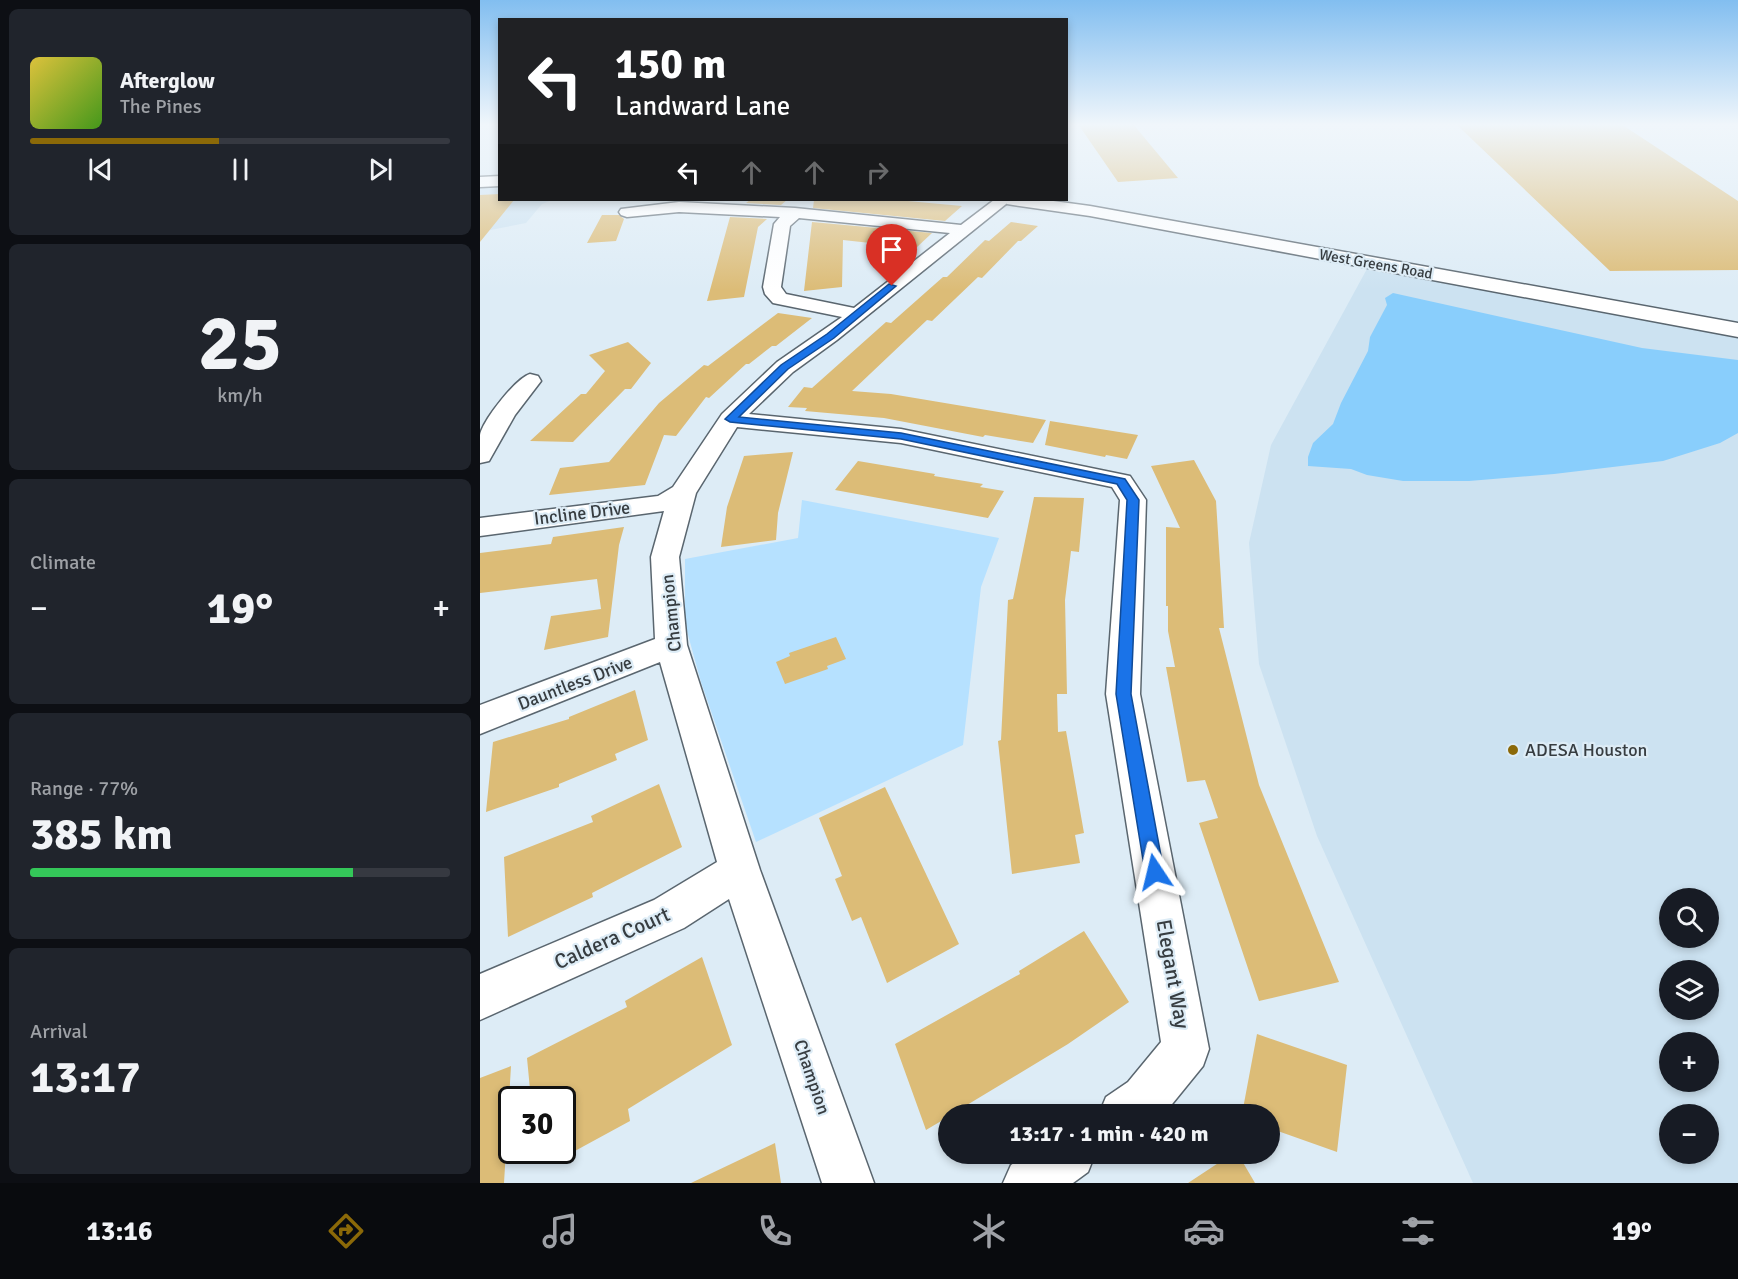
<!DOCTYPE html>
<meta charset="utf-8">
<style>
:root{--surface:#171b24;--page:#20242c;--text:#f1f3f6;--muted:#9ea1a6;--line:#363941;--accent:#8b6908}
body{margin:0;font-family:Signika,sans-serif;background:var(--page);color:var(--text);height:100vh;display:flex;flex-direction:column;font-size:22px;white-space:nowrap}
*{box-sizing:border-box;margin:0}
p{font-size:20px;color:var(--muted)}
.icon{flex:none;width:33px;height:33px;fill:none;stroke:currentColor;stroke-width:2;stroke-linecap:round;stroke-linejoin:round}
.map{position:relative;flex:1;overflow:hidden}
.sheet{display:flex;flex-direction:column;gap:9px;padding:9px;background:#0d0f14;width:480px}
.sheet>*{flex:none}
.hud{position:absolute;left:18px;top:18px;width:570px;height:183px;border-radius:0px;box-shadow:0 3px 9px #0003;background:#202124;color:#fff;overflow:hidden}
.tools{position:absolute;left:1179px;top:888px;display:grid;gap:12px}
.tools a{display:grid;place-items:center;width:60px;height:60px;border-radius:50%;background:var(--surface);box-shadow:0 3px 9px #0003;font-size:30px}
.speed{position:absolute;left:18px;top:1086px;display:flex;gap:12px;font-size:30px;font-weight:700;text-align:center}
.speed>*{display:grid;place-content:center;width:78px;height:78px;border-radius:50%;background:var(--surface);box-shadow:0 3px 9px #0003;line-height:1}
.speed .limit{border:3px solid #111;border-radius:9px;background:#fff;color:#111}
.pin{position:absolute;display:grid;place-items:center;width:51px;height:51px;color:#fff;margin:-62px -26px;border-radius:50% 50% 50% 0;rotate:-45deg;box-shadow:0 0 6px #0007}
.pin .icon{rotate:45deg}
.me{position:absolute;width:66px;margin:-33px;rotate:350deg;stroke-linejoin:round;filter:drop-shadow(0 0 4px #0008)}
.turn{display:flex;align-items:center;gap:21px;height:126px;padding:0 18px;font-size:27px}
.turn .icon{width:78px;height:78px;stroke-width:2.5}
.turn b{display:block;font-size:42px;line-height:51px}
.lanes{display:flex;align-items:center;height:57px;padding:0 18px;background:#0003;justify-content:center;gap:30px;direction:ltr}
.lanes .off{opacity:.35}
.big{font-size:45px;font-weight:700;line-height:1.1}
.sheet .tile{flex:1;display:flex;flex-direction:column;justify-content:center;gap:9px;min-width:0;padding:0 21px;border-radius:9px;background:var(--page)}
.sheet .dial{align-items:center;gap:0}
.dial b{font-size:78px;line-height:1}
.song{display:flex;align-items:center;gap:18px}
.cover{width:72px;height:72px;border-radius:9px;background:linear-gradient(135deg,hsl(50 70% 55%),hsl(100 70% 35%))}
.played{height:6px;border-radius:3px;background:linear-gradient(90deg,var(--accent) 45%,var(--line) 45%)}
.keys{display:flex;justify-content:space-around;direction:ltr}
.heat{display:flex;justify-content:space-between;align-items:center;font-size:33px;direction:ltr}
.charge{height:9px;border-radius:4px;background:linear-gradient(90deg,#34c759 77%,var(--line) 0)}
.trip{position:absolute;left:458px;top:1104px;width:342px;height:60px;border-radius:30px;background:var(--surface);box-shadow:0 3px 9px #0003;font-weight:700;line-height:60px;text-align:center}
.menu{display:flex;height:96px;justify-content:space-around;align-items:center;background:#090b0e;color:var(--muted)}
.menu .icon{width:42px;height:42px}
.menu .selected{color:var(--accent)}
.menu b{font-size:27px;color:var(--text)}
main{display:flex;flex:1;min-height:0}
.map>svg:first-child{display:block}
.built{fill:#cce2f1;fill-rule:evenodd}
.green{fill:#b6e1ff}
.water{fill:#89cefc}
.building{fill:#dcbc77}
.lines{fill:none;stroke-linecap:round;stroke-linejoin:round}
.minor-casing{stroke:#5a666f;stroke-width:3}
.major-casing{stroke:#5a666f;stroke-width:3}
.minor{fill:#fff;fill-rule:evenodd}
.major{fill:#fff;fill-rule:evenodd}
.route{fill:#1a73e8;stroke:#114b97;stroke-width:1.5}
.poi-dot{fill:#8b6908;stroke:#ddecf6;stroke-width:2}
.labels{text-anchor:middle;stroke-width:4.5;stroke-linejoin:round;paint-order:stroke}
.far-street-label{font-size:15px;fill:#373d41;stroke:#ddecf6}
.street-label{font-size:18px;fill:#373d41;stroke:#ddecf6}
.poi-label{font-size:18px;fill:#373d41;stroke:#ddecf6;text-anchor:start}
.near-street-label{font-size:21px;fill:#373d41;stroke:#ddecf6}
</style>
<main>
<section class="sheet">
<div class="tile">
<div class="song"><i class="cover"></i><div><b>Afterglow</b><p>The Pines</p></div></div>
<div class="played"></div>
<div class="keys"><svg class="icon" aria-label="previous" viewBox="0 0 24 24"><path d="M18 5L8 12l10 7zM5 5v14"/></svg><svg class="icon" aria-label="pause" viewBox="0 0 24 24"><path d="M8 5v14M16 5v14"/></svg><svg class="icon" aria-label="next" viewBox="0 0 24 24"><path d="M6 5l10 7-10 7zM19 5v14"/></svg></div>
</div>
<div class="tile dial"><b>25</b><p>km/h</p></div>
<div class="tile"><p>Climate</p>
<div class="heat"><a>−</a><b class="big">19°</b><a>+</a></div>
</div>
<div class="tile"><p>Range · 77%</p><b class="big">385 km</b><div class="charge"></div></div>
<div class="tile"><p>Arrival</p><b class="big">13:17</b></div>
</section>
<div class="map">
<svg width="1258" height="1183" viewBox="0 0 1258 1183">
<rect width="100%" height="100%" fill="#ddecf6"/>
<!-- built -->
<path class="built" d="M 19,185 L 20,200 L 72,200 L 62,204 L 46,223 L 0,232 L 0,186 Z
M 888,267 L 1258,337 L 1258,1183 L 993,1183 L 837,836 L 779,664 L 769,543 L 791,445 ZM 1190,898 L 1228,898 L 1228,938 L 1190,938 ZM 1190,970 L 1228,970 L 1228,1010 L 1190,1010 ZM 1190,1042 L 1228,1042 L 1228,1082 L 1190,1082 ZM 1190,1114 L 1228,1114 L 1228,1154 L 1190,1154 Z"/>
<!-- green -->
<path class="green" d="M 322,500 L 519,538 L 501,587 L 483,745 L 276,842 L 221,682 L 205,624 L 205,559 L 318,538 Z"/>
<!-- water -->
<path class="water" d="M 913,293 L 1162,348 L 1258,360 L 1258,433 L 1240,443 L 1183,461 L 1074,474 L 989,481 L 923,481 L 887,475 L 871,469 L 828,466 L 828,457 L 833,443 L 853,424 L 861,403 L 888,351 L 890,337 L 907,305 L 905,298 Z"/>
<!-- building -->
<path class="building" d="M 598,124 L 653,124 L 698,178 L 638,182 Z
M 976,124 L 1141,124 L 1258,201 L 1258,270 L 1130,271 Z
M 20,194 L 20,200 L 34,200 L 0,242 L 0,195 Z
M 270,200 L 307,200 L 301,205 L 266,203 Z
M 334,200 L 417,200 L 482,206 L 465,221 L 333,208 Z
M 122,215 L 139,215 L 144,219 L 136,241 L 107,243 Z
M 250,217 L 287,219 L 278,227 L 264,297 L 227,301 Z
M 332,222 L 452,233 L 436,248 L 363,240 L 362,287 L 324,291 Z
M 531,222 L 558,226 L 541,241 L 538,241 L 502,278 L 498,277 L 452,321 L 447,320 L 372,391 L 411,394 L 566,420 L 553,443 L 505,435 L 503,437 L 404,418 L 325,411 L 327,408 L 308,407 L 324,387 L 332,388 L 406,322 L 411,323 L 463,277 L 467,277 L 505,240 L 509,241 Z
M 298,313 L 332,318 L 296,346 L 292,346 L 269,364 L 266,364 L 229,398 L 226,397 L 196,436 L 184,435 L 165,485 L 69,495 L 80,468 L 129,462 L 179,403 L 224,365 L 228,366 Z
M 148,342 L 171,363 L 151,389 L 145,389 L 93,442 L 50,441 L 101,394 L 106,394 L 125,371 L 109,355 Z
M 570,421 L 658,435 L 647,459 L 626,455 L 625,457 L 565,445 Z
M 313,452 L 298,513 L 296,540 L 241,547 L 247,507 L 264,456 Z
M 714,460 L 736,501 L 744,628 L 739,628 L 779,785 L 859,982 L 779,1001 L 719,823 L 738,818 L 725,780 L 707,782 L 686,667 L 695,667 L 688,631 L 688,606 L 686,606 L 686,527 L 700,528 L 671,466 Z
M 378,461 L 455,474 L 454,476 L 503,484 L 500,487 L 524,491 L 508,518 L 355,490 Z
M 554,497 L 604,498 L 599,552 L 591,551 L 585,600 L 587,694 L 577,694 L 578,732 L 586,731 L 604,833 L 595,835 L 600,863 L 532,874 L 518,741 L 521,740 L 528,600 L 533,599 Z
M 144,527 L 139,545 L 128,637 L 64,650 L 71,616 L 121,609 L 117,579 L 0,593 L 0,553 L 71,544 L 73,537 Z
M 356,637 L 366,659 L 347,666 L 348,669 L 305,684 L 296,662 L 310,656 L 309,653 Z
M 155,690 L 168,740 L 135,754 L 137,760 L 79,784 L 79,787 L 6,812 L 13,742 L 89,719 L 89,717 Z
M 179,784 L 202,847 L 112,893 L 113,897 L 28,937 L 24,857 L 113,822 L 111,816 Z
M 405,787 L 479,944 L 407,983 L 381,917 L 372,921 L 355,879 L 362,876 L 339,818 Z
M 604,931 L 649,1002 L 588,1044 L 472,1114 L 468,1114 L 468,1117 L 446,1130 L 415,1044 L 540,974 L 539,971 Z
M 222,957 L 252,1045 L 148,1109 L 150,1121 L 82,1158 L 82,1100 L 51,1100 L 47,1058 L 147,1007 L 145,1001 Z
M 777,1034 L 867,1065 L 857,1152 L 789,1128 L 789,1114 L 762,1114 Z
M 31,1066 L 24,1183 L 0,1183 L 0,1078 Z
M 295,1143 L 301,1183 L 211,1183 Z
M 752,1154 L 758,1154 L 775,1183 L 708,1183 Z"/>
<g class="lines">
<defs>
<path id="minor" d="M 514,200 L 531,200 L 357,340 L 313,372 L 269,414 L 421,429 L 650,476 L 666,500 L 660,694 L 729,1049 L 723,1066 L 684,1114 L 619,1114 L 626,1097 L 648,1082 L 681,1042 L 626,694 L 640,500 L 632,487 L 421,443 L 257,427 L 216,493 L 199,557 L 207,645 L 280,870 L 394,1183 L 342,1183 L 249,899 L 204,928 L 0,1020 L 0,974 L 174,900 L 237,862 L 180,662 L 0,734 L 0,705 L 175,639 L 171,557 L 184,511 L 0,536 L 0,518 L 178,496 L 193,487 L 242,414 L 297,362 L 362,317 L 293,303 L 285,294 L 283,287 L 294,224 L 300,217 L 199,212 L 147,217 L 141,215 L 139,212 L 141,209 L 199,202 L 315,208 L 481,225 ZM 319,218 L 470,233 L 374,308 L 306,294 L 301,287 L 310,226 Z
M 50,374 L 58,376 L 61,381 L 35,415 L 9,461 L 0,463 C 0,455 0,443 0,435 C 3,420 36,378 50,374 Z
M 547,1154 L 615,1154 L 608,1172 L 593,1183 L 523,1183 L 531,1165 Z"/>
<path id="major" d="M 20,176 L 20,186 L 0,187 L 0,177 Z
M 524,200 L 566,200 L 610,206 L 1258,323 L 1258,337 L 610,216 L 533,205 L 527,204 Z"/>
</defs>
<!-- minor casing -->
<use href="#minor" class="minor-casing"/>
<!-- major casing -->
<use href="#major" class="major-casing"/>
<!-- minor -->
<use href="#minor" class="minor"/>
<!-- major -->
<use href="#major" class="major"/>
</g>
<!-- sky -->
<linearGradient id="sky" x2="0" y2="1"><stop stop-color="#82bef0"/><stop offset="0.43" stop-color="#f0f6fb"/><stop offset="1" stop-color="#f0f6fb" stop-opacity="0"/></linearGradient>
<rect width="1258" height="290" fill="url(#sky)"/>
<!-- route -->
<path class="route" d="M 409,284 L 416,286 L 354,338 L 308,369 L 259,417 L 421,433 L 645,479 L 659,500 L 651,694 L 684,872 L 681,878 L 675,880 L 668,878 L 665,872 L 636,694 L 647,500 L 637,484 L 421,439 L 250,422 L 245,419 L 301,365 L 347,334 Z"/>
<!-- markers -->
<circle class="poi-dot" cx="1033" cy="750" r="6"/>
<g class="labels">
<!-- far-street labels -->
<g class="far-street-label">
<text transform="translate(896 264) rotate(10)" y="5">West Greens Road</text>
</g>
<!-- street labels -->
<g class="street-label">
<text transform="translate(102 513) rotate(-7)" y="6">Incline Drive</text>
<text transform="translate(191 613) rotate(-96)" y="6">Champion</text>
<text transform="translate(95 683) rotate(-21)" y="6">Dauntless Drive</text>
<text transform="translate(332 1077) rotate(71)" y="6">Champion</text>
</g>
<!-- poi labels -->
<g class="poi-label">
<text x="1045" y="756">ADESA Houston</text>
</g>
<!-- near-street labels -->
<g class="near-street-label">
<text transform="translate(132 938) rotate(-24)" y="7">Caldera Court</text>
<text transform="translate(693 974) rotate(80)" y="7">Elegant Way</text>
</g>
</g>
</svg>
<div class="tools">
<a><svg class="icon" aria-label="search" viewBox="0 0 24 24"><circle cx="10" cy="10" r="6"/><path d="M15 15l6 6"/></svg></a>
<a><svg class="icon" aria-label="layers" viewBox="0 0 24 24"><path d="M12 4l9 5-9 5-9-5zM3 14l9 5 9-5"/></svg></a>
<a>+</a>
<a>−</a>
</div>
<div class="speed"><div class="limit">30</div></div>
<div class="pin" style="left:412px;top:286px;background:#d93025"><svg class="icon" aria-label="arrive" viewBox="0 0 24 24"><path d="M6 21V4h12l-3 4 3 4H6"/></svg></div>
<svg class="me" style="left:675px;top:872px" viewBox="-20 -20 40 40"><path d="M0-17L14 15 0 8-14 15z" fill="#1a73e8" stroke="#fff" stroke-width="4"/></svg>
<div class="trip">13:17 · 1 min · 420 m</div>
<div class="hud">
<div class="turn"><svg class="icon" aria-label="left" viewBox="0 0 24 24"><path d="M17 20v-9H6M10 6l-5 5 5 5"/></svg><div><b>150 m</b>Landward Lane</div></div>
<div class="lanes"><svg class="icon" aria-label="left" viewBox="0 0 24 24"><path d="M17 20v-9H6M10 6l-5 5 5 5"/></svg><svg class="icon off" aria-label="ahead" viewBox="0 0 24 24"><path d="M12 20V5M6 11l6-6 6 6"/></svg><svg class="icon off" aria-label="ahead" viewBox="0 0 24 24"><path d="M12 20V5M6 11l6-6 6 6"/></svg><svg class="icon off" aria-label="right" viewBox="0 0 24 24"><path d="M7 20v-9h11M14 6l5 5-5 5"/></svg></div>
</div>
</div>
</main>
<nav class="menu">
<b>13:16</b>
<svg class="icon selected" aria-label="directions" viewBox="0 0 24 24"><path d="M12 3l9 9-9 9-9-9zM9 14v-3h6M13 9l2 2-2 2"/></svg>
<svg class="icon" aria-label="music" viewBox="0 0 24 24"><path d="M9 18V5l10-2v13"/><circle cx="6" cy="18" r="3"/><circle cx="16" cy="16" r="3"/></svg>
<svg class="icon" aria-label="phone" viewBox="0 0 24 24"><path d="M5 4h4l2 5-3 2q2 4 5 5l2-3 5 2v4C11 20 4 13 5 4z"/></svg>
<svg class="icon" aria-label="climate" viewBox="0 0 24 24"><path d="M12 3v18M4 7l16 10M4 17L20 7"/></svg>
<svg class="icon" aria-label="car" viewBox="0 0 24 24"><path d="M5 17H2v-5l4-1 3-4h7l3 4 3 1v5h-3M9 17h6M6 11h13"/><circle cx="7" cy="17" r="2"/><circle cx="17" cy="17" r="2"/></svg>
<svg class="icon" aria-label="filters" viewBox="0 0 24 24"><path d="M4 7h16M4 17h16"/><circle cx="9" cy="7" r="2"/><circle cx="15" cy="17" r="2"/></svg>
<b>19°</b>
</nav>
